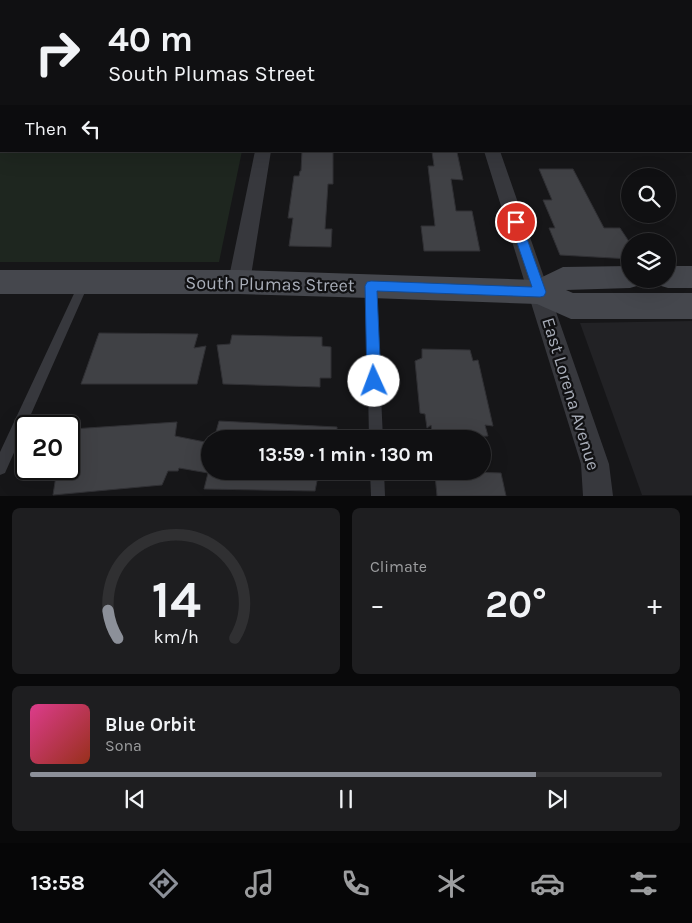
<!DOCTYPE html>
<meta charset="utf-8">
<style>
:root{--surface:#101012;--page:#1e1e20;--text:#f1f3f6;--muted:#9c9d9f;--line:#303032;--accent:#8c9099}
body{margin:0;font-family:Karla,sans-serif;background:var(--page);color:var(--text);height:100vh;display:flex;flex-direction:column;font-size:19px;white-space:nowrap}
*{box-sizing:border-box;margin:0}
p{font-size:16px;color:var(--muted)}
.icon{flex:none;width:28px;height:28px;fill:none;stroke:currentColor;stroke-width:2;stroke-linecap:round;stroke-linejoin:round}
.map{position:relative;height:496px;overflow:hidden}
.details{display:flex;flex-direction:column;gap:12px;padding:12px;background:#09090a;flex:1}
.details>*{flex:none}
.banner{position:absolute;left:0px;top:0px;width:692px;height:152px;box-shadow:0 5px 20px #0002,0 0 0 1px var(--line);background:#101012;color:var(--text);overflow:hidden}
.fabs{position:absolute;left:621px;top:168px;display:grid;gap:10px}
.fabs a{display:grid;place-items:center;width:55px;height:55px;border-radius:50%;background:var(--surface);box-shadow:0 5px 20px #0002,0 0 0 1px var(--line);font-size:25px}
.speed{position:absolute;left:15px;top:415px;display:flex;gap:10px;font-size:25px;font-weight:700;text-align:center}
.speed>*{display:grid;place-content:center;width:65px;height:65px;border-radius:50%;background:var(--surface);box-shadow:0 5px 20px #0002,0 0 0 1px var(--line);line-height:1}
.speed .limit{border:2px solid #111;border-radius:8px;background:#fff;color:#111}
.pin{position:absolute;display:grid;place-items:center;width:42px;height:42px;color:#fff;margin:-21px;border:2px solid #fff;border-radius:50%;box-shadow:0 1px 5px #0007}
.me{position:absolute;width:55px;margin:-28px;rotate:358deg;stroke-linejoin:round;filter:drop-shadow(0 0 4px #0008)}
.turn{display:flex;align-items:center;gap:18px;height:105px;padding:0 25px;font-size:22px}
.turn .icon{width:65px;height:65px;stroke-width:2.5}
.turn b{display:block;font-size:35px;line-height:42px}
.then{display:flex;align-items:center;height:48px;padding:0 25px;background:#0003;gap:10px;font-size:19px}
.big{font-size:38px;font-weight:700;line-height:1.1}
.details .card{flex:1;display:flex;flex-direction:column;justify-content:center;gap:8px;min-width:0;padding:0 18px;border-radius:8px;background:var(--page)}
.details .dial{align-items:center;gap:0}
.dial svg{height:130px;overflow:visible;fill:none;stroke:var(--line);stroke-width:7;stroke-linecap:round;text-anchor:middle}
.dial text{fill:var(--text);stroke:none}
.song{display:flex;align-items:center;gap:15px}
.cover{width:60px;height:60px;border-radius:8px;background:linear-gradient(135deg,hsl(330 70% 55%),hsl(10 70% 35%))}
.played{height:5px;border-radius:2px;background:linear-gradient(90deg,var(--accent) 80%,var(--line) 80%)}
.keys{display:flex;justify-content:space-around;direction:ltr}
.heat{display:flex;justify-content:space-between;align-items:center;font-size:28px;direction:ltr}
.details .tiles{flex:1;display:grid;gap:12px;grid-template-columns:1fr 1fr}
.card:last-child{grid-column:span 2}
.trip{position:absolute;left:201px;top:430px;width:290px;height:50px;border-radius:25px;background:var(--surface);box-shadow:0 5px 20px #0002,0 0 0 1px var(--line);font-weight:700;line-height:50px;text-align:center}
.tab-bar{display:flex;height:80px;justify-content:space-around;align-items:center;background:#060607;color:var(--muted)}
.tab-bar .icon{width:35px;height:35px}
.tab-bar .selected{color:var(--accent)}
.tab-bar b{font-size:22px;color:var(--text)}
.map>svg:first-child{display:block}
.built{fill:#222225}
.green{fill:#1e261f}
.building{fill:#404145;stroke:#303034}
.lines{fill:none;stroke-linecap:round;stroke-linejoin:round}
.lane{fill:#37383d;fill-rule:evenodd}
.street{fill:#37383d;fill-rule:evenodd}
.secondary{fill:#45474d;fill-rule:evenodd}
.route{fill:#1a73e8;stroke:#114b97}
.labels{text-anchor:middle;stroke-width:4.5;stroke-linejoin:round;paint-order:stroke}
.street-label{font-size:18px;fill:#a8adb8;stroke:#111113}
</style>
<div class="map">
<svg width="692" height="496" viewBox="0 0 692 496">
<rect width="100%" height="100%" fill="#161618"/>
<!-- built -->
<path class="built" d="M 692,321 L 692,495 L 642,495 L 580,323 Z"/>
<!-- green -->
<path class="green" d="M 0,0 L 128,0 L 1,1 L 1,151 L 242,151 L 219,262 L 0,262 Z"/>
<!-- building -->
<path class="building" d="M 302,151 L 333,151 L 333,184 L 328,184 L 325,229 L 332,229 L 331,247 L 289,246 L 293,218 L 288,218 L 294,176 L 299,176 L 300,171 L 301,171 Z
M 432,152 L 457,152 L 463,180 L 451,179 L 456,211 L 472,211 L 480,251 L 424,251 L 421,226 L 435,226 L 428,166 L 434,166 Z
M 539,169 L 573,169 L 604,228 L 620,228 L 630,243 L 630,259 L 560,255 L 549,228 L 555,228 L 543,200 L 552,200 Z
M 99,333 L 198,334 L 194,348 L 206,346 L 197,384 L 81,384 Z
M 232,335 L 322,337 L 322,346 L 331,347 L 331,378 L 320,378 L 320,387 L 223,384 L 217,345 L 230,344 Z
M 422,349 L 470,350 L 473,361 L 478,360 L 493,426 L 485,425 L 488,436 L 433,439 L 431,425 L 427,428 L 425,414 L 420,413 L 415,361 L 422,358 Z
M 219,421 L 337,427 L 337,439 L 214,439 Z
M 177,422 L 175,436 L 210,443 L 210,471 L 319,471 L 315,491 L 204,489 L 208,473 L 179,468 L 178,471 L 168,471 L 162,485 L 53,495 L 57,469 L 69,469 L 69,436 L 72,429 Z
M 443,471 L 501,473 L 506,496 L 437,496 L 435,475 Z"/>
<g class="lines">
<!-- lane -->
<path class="lane" d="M 0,121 L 1,121 L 1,125 L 0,125 Z
M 84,279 L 88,280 L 89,283 L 5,473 L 0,475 L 0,452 L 79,283 L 80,280 Z
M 371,282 L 375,283 L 376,286 L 383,439 L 369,439 L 366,286 L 367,283 Z
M 370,471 L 384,471 L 385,496 L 371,496 Z"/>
<!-- street -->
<path class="street" d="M 133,0 L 143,0 L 143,1 L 133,1 Z
M 285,0 L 295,0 L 295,1 L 285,1 Z
M 435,0 L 446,0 L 446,1 L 435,1 Z
M 582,0 L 593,0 L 593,1 L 582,1 Z
M 691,22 L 692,22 L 692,30 L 691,30 Z
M 691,117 L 692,118 L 692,128 L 691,127 Z
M 255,151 L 271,151 L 250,282 L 247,288 L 239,290 L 231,288 L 228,282 Z
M 484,151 L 500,151 L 609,464 L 613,496 L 583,496 L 581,464 Z"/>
<!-- secondary -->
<path class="secondary" d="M 630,266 L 630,279 L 644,279 L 640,285 L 630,288 L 566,290 L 573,293 L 692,293 L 692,319 L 571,319 L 537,304 L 371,298 L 239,294 L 0,294 L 0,270 L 239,270 L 536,280 L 563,267 Z
M 668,266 L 692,266 L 692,288 L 668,288 L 658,285 L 654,279 L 668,279 Z"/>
</g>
<!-- route -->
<path class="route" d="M 516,218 L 521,222 L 546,292 L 544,296 L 540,297 L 377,291 L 381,381 L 379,386 L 374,388 L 369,386 L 367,381 L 365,286 L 367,282 L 371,281 L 532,287 L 510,222 Z"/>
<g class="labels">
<!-- street labels -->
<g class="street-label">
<text transform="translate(270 284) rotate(1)" y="6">South Plumas Street</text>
<text transform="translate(571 394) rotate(73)" y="6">East Lorena Avenue</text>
</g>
</g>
</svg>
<div class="fabs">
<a><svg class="icon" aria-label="search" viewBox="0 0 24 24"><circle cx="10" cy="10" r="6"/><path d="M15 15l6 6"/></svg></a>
<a><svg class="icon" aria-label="layers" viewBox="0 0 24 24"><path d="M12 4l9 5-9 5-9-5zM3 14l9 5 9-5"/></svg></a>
</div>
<div class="speed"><div class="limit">20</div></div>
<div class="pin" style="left:516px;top:222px;background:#d93025"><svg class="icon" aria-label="arrive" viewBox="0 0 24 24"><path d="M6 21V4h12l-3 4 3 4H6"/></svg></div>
<svg class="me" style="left:374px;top:381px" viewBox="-20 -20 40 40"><circle r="19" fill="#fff"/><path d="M0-13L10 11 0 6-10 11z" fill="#1a73e8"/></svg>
<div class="trip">13:59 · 1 min · 130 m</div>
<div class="banner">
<div class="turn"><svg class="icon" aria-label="right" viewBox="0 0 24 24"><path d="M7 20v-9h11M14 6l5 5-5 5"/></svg><div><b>40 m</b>South Plumas Street</div></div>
<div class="then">Then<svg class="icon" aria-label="left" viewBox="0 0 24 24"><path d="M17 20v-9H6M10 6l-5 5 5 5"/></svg></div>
</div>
</div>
<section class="details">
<div class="tiles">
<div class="card dial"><svg viewBox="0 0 100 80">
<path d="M14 69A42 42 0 1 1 86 69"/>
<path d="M14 69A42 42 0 0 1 8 52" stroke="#8c9099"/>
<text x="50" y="56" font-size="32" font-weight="700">14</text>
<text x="50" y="72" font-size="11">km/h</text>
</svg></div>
<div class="card"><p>Climate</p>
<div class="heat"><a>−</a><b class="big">20°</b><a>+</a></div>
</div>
<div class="card">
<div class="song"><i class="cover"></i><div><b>Blue Orbit</b><p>Sona</p></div></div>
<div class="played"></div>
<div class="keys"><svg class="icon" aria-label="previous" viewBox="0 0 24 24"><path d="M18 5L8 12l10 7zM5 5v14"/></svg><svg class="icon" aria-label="pause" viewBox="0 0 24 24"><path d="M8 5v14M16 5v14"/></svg><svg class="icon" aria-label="next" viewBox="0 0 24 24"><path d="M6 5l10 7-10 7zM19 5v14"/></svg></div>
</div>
</div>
</section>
<nav class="tab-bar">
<b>13:58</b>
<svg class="icon selected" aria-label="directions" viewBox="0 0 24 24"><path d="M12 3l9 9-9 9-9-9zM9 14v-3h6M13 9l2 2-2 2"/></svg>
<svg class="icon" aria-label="music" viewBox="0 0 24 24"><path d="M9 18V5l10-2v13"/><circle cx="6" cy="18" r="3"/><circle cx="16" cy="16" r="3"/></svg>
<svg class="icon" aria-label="phone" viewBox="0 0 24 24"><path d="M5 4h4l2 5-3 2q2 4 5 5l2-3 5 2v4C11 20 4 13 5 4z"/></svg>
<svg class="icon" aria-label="climate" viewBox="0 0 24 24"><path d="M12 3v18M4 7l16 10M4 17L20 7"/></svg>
<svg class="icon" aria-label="car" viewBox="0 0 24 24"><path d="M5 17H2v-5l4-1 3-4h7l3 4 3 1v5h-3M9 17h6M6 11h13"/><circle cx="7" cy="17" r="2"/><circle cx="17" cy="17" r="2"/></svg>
<svg class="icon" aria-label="filters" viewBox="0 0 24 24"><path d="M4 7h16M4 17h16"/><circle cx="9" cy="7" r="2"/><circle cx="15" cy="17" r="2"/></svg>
</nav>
